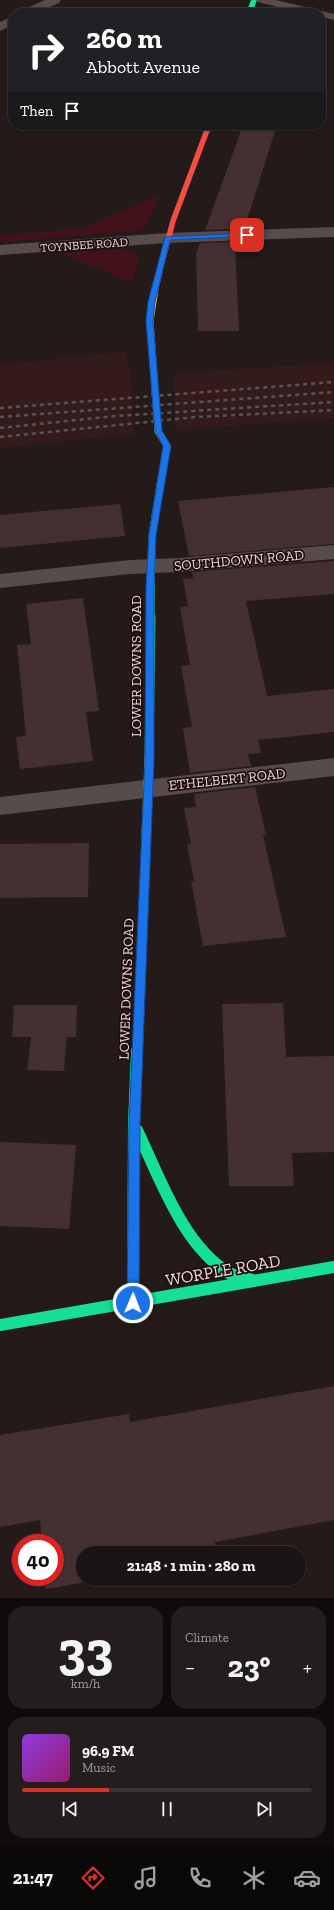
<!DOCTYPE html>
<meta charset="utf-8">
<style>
:root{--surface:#1b1414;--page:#241d1d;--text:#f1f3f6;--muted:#a09ea0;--line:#393334;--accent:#d93025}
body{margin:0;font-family:"Zilla Slab",serif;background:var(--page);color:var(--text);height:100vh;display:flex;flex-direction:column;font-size:15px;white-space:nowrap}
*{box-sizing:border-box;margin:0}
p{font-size:13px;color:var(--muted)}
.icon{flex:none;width:22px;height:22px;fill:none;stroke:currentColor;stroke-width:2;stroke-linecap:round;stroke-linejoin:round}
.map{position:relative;height:1598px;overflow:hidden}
.details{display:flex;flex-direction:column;gap:8px;padding:8px;background:#0f0b0b;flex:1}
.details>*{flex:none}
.top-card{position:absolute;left:8px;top:8px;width:318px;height:122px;border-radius:16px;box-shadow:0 1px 3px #0004,0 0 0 1px var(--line);background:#202124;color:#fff;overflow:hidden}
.speed{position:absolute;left:12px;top:1534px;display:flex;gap:8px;font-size:20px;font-weight:700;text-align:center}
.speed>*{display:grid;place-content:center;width:52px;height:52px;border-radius:50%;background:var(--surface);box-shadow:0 1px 3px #0004,0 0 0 1px var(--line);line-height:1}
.speed .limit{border:6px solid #d22;background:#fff;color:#111}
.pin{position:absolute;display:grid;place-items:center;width:34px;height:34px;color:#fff;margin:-17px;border-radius:8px;box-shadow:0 2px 6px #0006}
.me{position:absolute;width:44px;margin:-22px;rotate:1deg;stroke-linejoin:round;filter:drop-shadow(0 0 3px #0008)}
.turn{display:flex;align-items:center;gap:14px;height:84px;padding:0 12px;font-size:18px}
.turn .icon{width:52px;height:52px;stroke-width:2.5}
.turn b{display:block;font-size:28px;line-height:34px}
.then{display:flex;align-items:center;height:38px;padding:0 12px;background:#0003;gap:8px;font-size:15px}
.big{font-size:30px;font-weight:700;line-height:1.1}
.details .tile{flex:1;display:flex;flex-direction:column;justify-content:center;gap:6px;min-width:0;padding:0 14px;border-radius:16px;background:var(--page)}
.details .dial{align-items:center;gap:0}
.dial b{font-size:52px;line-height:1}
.song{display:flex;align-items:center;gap:12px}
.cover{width:48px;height:48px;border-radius:6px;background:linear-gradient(135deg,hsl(270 70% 55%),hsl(320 70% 35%))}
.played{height:4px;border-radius:2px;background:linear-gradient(90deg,var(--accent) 30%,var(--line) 30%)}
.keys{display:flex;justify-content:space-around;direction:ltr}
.heat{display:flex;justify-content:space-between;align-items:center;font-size:22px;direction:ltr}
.details .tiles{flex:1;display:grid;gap:8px;grid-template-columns:1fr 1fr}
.tile:last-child{grid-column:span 2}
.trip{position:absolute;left:76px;top:1546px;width:230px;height:40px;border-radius:20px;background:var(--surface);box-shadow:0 1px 3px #0004,0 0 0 1px var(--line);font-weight:700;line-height:40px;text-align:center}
.tab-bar{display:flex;height:64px;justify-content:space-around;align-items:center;background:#0b0808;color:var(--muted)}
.tab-bar .icon{width:28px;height:28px}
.tab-bar .current{color:var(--accent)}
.tab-bar b{font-size:18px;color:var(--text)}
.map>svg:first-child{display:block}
.built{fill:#331b1c}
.green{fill:#411318}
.building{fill:#443032}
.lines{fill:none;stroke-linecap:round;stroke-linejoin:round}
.lane{fill:#574b4c;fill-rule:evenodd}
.street{fill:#574b4c;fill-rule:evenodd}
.fast-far3{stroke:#16e098;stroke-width:5.5}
.fast-far2{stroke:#16e098;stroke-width:7}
.fast-far1{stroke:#16e098;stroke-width:9}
.fast{stroke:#16e098;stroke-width:12}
.slow-far1{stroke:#ffcf43;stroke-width:7}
.slow{stroke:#ffcf43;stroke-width:9}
.jam-far1{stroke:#f24e42;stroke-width:5.5}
.jam{stroke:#f24e42;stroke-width:7}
.rail{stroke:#5c5252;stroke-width:2.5;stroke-dasharray:4 4;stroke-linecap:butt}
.route{fill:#1a73e8;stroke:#114b97}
.labels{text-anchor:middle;stroke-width:3.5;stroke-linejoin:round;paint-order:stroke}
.far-street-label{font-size:12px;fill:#eadbdb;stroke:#1f0c0e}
.street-label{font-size:14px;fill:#eadbdb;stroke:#1f0c0e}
.near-street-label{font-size:17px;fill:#eadbdb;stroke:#1f0c0e}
</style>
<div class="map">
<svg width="334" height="1598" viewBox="0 0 334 1598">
<rect width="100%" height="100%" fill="#241a1a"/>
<!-- built -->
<path class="built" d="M 125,351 L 131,374 L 133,434 L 0,448 L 0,365 Z
M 334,363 L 334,418 L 175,430 L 173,373 Z"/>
<!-- green -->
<path class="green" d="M 158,195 L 147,226 L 138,231 L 0,242 L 0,235 L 83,228 Z
M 126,249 L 139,255 L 132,283 L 65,255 L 64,253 Z"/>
<!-- building -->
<path class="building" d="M 243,125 L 277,125 L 247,220 L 234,218 L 234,229 L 205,230 Z
M 235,242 L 239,331 L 198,331 L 196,253 L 200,243 Z
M 334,487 L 334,544 L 189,556 L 178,501 Z
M 120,504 L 125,536 L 0,548 L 0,515 Z
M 334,561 L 334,594 L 246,601 L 267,696 L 334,689 L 334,732 L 258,740 L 261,753 L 248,754 L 251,766 L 190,773 L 183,728 L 192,727 L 181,666 L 190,665 L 180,607 L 188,606 L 183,579 L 193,578 L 192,572 Z
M 83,598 L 99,711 L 86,712 L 93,761 L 20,769 L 16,737 L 26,736 L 17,645 L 31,644 L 26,604 Z
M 255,787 L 266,835 L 263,835 L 286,937 L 203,946 L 191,881 L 194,881 L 187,844 L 191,844 L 184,808 L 196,807 L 194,794 Z
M 89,843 L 88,897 L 0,898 L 0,844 Z
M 283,1003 L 286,1057 L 334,1056 L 334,1152 L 292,1153 L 294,1186 L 229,1186 L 222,1004 Z
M 14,1005 L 77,1005 L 76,1037 L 67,1037 L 64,1071 L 27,1070 L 31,1037 L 12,1037 Z
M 0,1142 L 76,1145 L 69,1229 L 0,1226 Z
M 334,1386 L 334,1520 L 215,1542 L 216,1553 L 83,1553 L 83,1579 L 103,1579 L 46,1589 L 45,1577 L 55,1577 L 55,1543 L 42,1543 L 40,1520 L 0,1527 L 0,1435 L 129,1414 L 130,1422 Z"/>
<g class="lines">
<!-- lane -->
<path class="lane" d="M 256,0 L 276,0 L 334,14 L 334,20 L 321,17 L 321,13 L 302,13 L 258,2 Z"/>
<!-- street -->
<path class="street" d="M 45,0 L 61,0 L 59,3 L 36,13 L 20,13 L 22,10 Z
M 13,16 L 13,25 L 0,31 L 0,22 Z
M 334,227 L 334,237 L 167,243 L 0,255 L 0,245 L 167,233 Z
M 334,545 L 334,559 L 179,572 L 130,574 L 0,588 L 0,574 L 130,560 L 179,558 Z
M 334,758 L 334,776 L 0,815 L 0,797 Z"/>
<!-- fast-far3 -->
<path class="fast-far3" d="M 249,13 L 254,0"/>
<!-- fast-far2 -->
<path class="fast-far2" d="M 151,618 L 152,535 L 160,485"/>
<!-- fast-far1 -->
<path class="fast-far1" d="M 149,760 L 151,617
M 137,1052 L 144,887"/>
<!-- fast -->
<path class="fast" d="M 137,1130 C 159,1176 183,1246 229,1273 C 236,1277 245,1278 253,1280
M 133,1303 L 134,1123 L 137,1051
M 0,1325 L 334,1267"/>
<!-- slow-far1 -->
<path class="slow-far1" d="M 155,289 L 150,321 L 158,431 L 167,446 L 160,485"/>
<!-- slow -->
<path class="slow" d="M 144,887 L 149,760"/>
<!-- jam-far1 -->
<path class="jam-far1" d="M 159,274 L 173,221 L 209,125"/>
<!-- jam -->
<path class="jam" d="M 155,289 L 159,273"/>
<!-- rail -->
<path class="rail" d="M 0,408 L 334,382
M 0,417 L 334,392
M 0,428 L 115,416 L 334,402
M 0,437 L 196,417 L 334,410"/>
</g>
<!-- route -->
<path class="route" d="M 247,233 L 249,234 L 249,236 L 170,240 L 155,302 L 153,321 L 162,431 L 171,446 L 156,535 L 154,587 L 154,761 L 140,1124 L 139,1303 L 137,1307 L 133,1309 L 129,1307 L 127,1303 L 129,1124 L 145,761 L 146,587 L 149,535 L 163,446 L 155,431 L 146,321 L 148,302 L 165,237 Z"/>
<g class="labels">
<!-- far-street labels -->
<g class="far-street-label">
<text transform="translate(84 245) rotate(-4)" y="4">TOYNBEE ROAD</text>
</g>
<!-- street labels -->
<g class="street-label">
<text transform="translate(239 560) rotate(-5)" y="5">SOUTHDOWN ROAD</text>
<text transform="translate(136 666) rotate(-90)" y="5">LOWER DOWNS ROAD</text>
<text transform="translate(227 779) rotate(-6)" y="5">ETHELBERT ROAD</text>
<text transform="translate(126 989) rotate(-88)" y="5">LOWER DOWNS ROAD</text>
</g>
<!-- near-street labels -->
<g class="near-street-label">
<text transform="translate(223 1270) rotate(-10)" y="6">WORPLE ROAD</text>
</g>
</g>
</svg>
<div class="speed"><div class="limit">40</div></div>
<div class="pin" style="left:247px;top:235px;background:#d93025"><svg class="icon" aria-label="arrive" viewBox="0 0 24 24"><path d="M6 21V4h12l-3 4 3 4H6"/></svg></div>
<svg class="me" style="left:133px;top:1303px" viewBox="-20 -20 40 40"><circle r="17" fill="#1a73e8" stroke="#fff" stroke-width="3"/><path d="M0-11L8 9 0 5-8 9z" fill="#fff"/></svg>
<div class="trip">21:48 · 1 min · 280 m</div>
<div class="top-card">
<div class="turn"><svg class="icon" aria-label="right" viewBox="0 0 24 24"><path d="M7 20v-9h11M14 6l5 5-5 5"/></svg><div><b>260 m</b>Abbott Avenue</div></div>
<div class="then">Then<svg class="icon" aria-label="arrive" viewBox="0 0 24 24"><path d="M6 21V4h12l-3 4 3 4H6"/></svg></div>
</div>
</div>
<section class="details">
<div class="tiles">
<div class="tile dial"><b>33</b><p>km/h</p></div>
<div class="tile"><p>Climate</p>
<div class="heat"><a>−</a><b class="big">23°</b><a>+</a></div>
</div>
<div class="tile">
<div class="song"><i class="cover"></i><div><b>96.9 FM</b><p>Music</p></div></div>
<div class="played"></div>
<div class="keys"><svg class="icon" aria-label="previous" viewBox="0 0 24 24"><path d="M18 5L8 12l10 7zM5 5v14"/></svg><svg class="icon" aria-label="pause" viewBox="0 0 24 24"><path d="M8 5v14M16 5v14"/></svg><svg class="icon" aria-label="next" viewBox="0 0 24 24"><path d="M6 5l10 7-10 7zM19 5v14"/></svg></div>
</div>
</div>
</section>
<nav class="tab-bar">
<b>21:47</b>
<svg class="icon current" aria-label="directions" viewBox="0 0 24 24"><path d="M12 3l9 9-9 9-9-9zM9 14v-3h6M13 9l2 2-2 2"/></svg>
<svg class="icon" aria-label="music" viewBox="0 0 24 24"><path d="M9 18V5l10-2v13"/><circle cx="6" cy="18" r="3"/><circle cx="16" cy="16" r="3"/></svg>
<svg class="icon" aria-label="phone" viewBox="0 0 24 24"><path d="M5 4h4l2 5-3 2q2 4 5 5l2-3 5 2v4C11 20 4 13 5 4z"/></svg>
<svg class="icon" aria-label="climate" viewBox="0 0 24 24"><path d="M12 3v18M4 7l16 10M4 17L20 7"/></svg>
<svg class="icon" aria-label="car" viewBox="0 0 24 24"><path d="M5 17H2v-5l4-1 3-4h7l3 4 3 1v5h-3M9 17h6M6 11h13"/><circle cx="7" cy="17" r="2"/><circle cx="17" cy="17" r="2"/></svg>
</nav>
